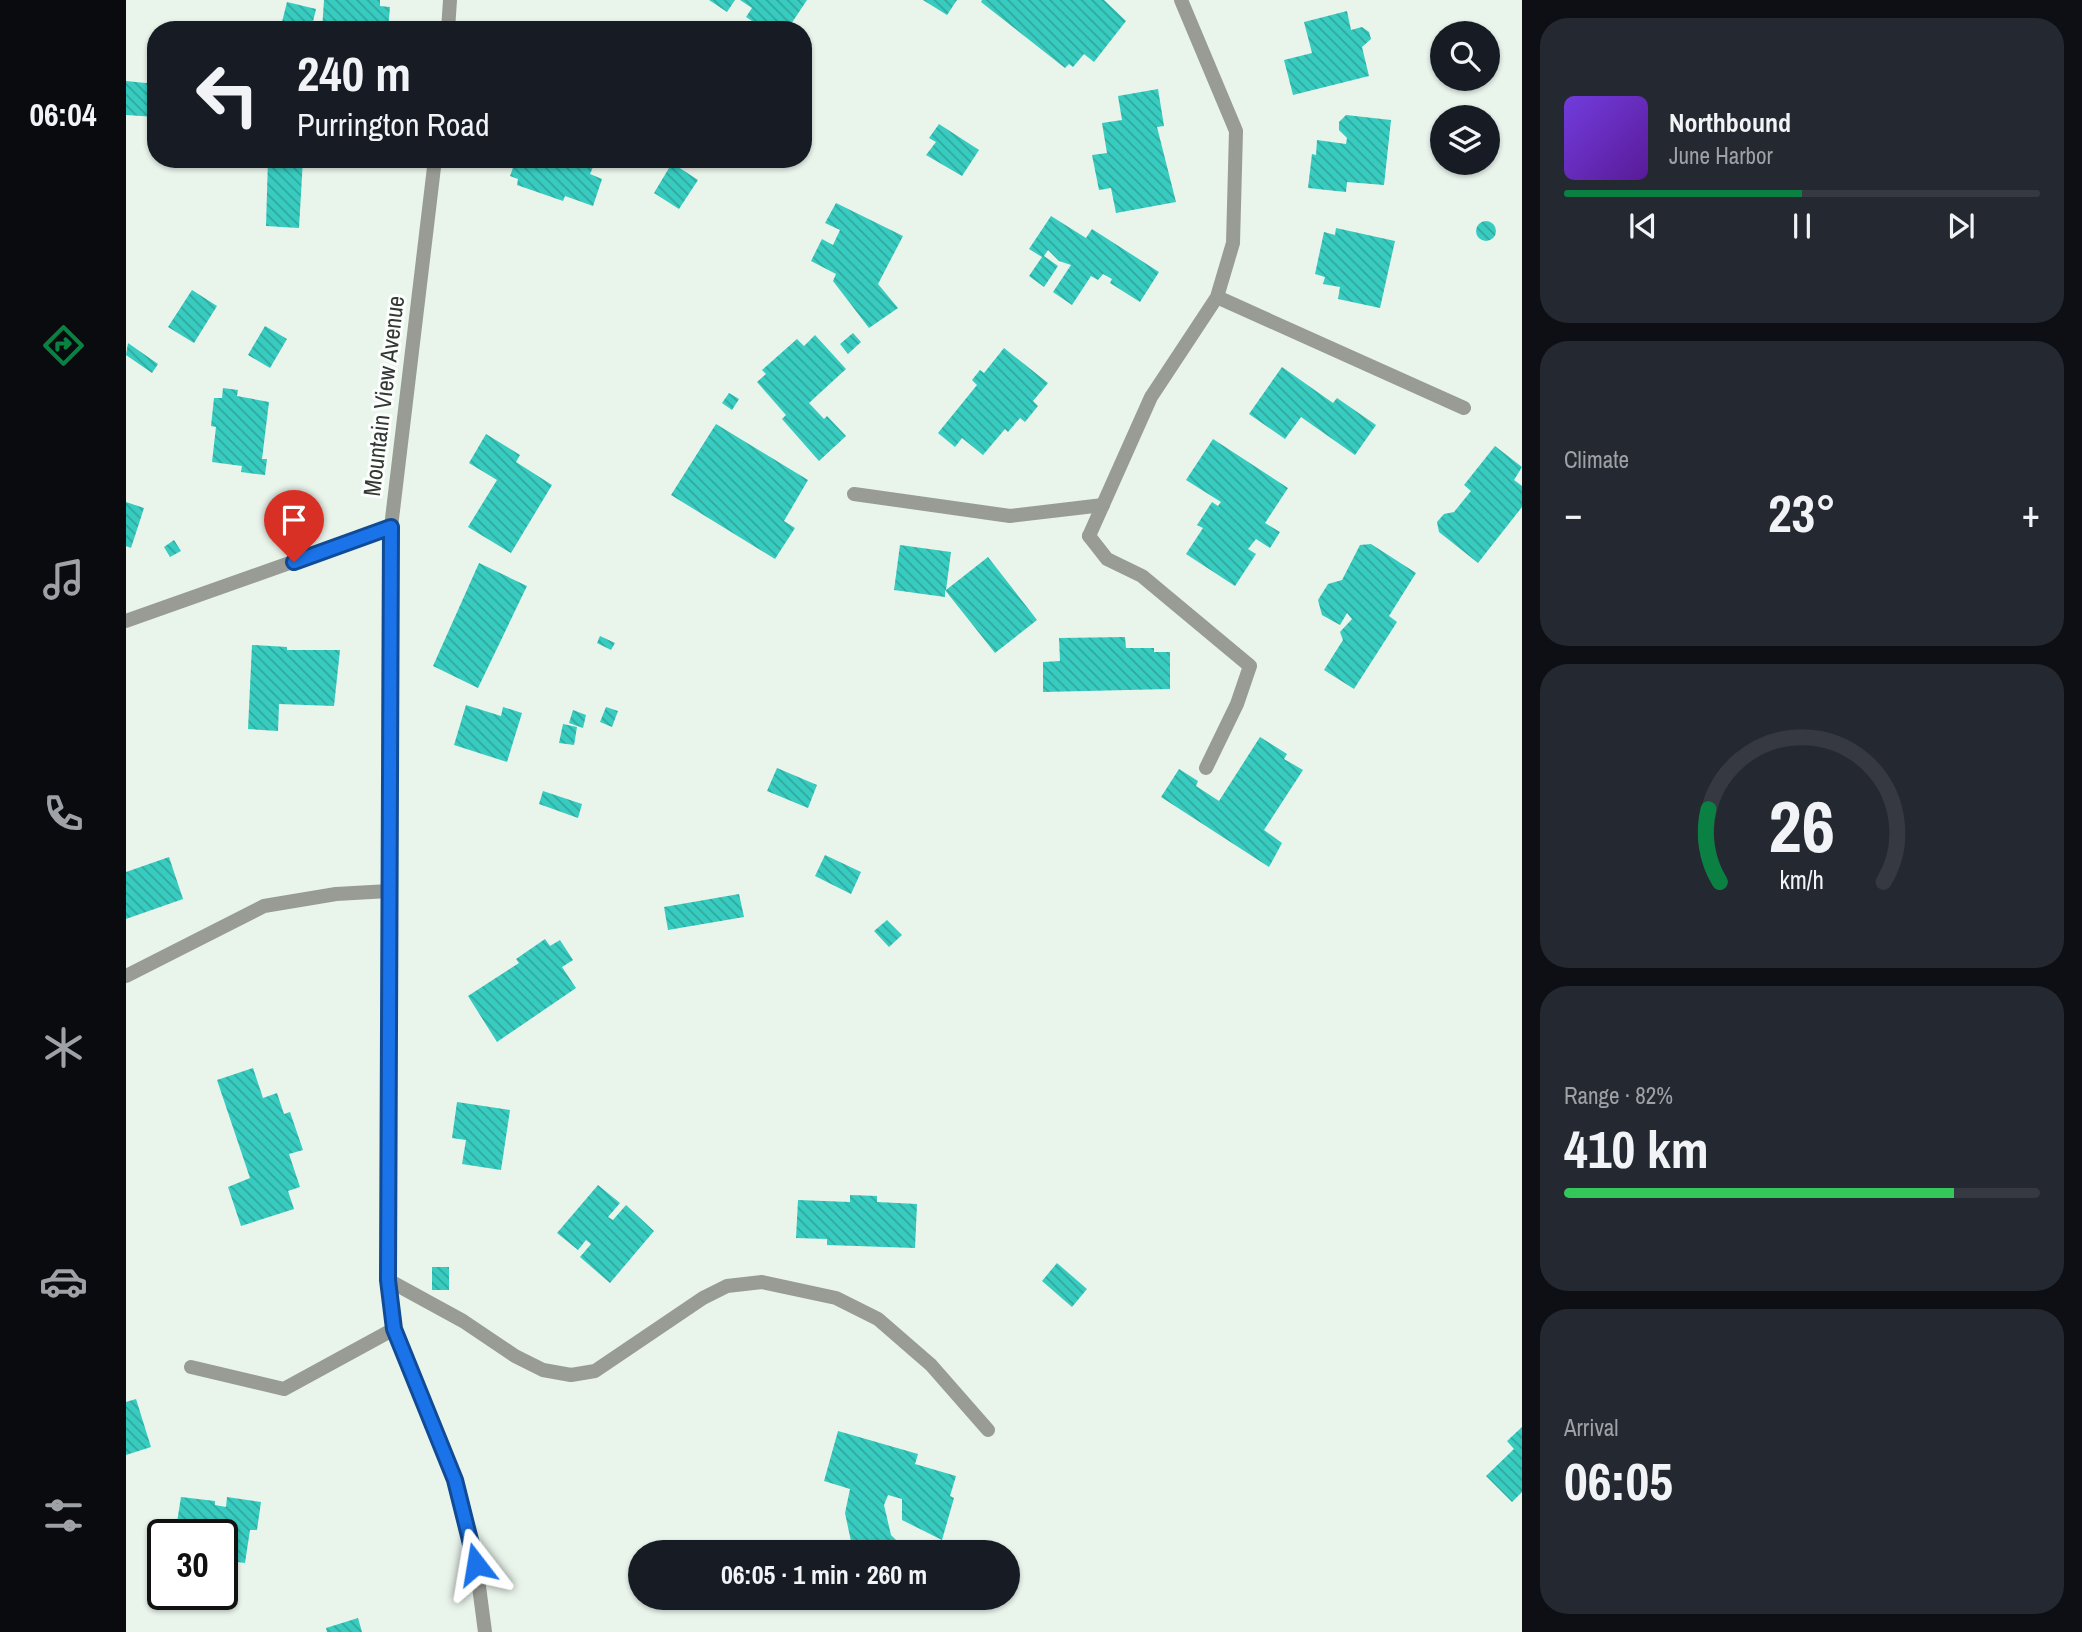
<!DOCTYPE html>
<meta charset="utf-8">
<style>
:root{--surface:#171b24;--page:#242831;--text:#f1f3f6;--muted:#9ea1a6;--line:#363941;--accent:#0b8043}
body{margin:0;font-family:"Archivo Narrow",sans-serif;background:var(--page);color:var(--text);height:100vh;display:flex;flex-direction:column;font-size:26px;white-space:nowrap}
*{box-sizing:border-box;margin:0}
p{font-size:23px;color:var(--muted)}
.icon{flex:none;width:38px;height:38px;fill:none;stroke:currentColor;stroke-width:2;stroke-linecap:round;stroke-linejoin:round}
.map{position:relative;flex:1;overflow:hidden}
.drawer{display:flex;flex-direction:column;gap:18px;padding:18px;background:#0d0f14;width:560px}
.drawer>*{flex:none}
.hud{position:absolute;left:21px;top:21px;width:665px;height:147px;border-radius:28px;box-shadow:0 2px 5px #0004;background:#171b24;color:var(--text);overflow:hidden}
.tools{position:absolute;left:1304px;top:21px;display:grid;gap:14px}
.tools a{display:grid;place-items:center;width:70px;height:70px;border-radius:50%;background:var(--surface);box-shadow:0 2px 5px #0004;font-size:35px}
.speed{position:absolute;left:21px;top:1519px;display:flex;gap:14px;font-size:35px;font-weight:700;text-align:center}
.speed>*{display:grid;place-content:center;width:91px;height:91px;border-radius:50%;background:var(--surface);box-shadow:0 2px 5px #0004;line-height:1}
.speed .limit{border:4px solid #111;border-radius:10px;background:#fff;color:#111}
.pin{position:absolute;display:grid;place-items:center;width:60px;height:60px;color:#fff;margin:-72px -30px;border-radius:50% 50% 50% 0;rotate:-45deg;box-shadow:0 0 7px #0007}
.pin .icon{rotate:45deg}
.me{position:absolute;width:77px;margin:-38px;rotate:346deg;stroke-linejoin:round;filter:drop-shadow(0 0 5px #0008)}
.turn{display:flex;align-items:center;gap:24px;height:147px;padding:0 35px;font-size:32px}
.turn .icon{width:91px;height:91px;stroke-width:2.5}
.turn b{display:block;font-size:49px;line-height:60px}
.big{font-size:52px;font-weight:700;line-height:1.1}
.drawer .tile{flex:1;display:flex;flex-direction:column;justify-content:center;gap:10px;min-width:0;padding:0 24px;border-radius:28px;background:var(--page)}
.drawer .dial{align-items:center;gap:0}
.dial svg{height:182px;overflow:visible;fill:none;stroke:var(--line);stroke-width:7;stroke-linecap:round;text-anchor:middle}
.dial text{fill:var(--text);stroke:none}
.song{display:flex;align-items:center;gap:21px}
.cover{width:84px;height:84px;border-radius:10px;background:linear-gradient(135deg,hsl(260 70% 55%),hsl(270 70% 35%))}
.played{height:7px;border-radius:4px;background:linear-gradient(90deg,var(--accent) 50%,var(--line) 50%)}
.keys{display:flex;justify-content:space-around;direction:ltr}
.heat{display:flex;justify-content:space-between;align-items:center;font-size:38px;direction:ltr}
.charge{height:10px;border-radius:5px;background:linear-gradient(90deg,#34c759 82%,var(--line) 0)}
.trip{position:absolute;left:502px;top:1540px;width:392px;height:70px;border-radius:35px;background:var(--surface);box-shadow:0 2px 5px #0004;font-weight:700;line-height:70px;text-align:center}
main{display:flex;flex:1;min-height:0}
.tabs{display:flex;flex-direction:column;width:126px;justify-content:space-around;align-items:center;background:#090b0e;color:var(--muted)}
.tabs .icon{width:49px;height:49px}
.tabs .current{color:var(--accent)}
.tabs b{font-size:32px;color:var(--text)}
.map>svg:first-child{display:block}
.building{fill:url(#building-back-hatch)}
.lines{fill:none;stroke-linecap:round;stroke-linejoin:round}
.service{stroke:#999b95;stroke-width:14}
.minor{stroke:#999b95;stroke-width:14}
.route-casing{stroke:#114b97;stroke-width:18}
.route{stroke:#1a73e8;stroke-width:12}
.labels{text-anchor:middle;stroke-width:6;stroke-linejoin:round;paint-order:stroke}
.street-label{font-size:24px;fill:#343834;stroke:#fcfefd}
</style>
<main>
<nav class="tabs">
<b>06:04</b>
<svg class="icon current" aria-label="directions" viewBox="0 0 24 24"><path d="M12 3l9 9-9 9-9-9zM9 14v-3h6M13 9l2 2-2 2"/></svg>
<svg class="icon" aria-label="music" viewBox="0 0 24 24"><path d="M9 18V5l10-2v13"/><circle cx="6" cy="18" r="3"/><circle cx="16" cy="16" r="3"/></svg>
<svg class="icon" aria-label="phone" viewBox="0 0 24 24"><path d="M5 4h4l2 5-3 2q2 4 5 5l2-3 5 2v4C11 20 4 13 5 4z"/></svg>
<svg class="icon" aria-label="climate" viewBox="0 0 24 24"><path d="M12 3v18M4 7l16 10M4 17L20 7"/></svg>
<svg class="icon" aria-label="car" viewBox="0 0 24 24"><path d="M5 17H2v-5l4-1 3-4h7l3 4 3 1v5h-3M9 17h6M6 11h13"/><circle cx="7" cy="17" r="2"/><circle cx="17" cy="17" r="2"/></svg>
<svg class="icon" aria-label="filters" viewBox="0 0 24 24"><path d="M4 7h16M4 17h16"/><circle cx="9" cy="7" r="2"/><circle cx="15" cy="17" r="2"/></svg>
</nav>
<div class="map">
<svg width="1396" height="1632" viewBox="0 0 1396 1632">
<defs>
<pattern id="building-back-hatch" width="6" height="6" patternUnits="userSpaceOnUse" patternTransform="scale(1.75)"><rect width="6" height="6" fill="#38ccc0"/><path d="M-1 5l2 2M0 0l6 6M5-1l2 2" fill="none" stroke="#30a79d"/></pattern>
</defs>
<rect width="100%" height="100%" fill="#e9f4eb"/>
<!-- building -->
<path class="building" d="M 198,0 L 254,0 L 254,6 L 264,7 L 262,30 L 196,30 Z
M 583,0 L 609,0 L 601,12 Z
M 614,0 L 681,0 L 661,30 L 645,23 L 640,30 L 620,17 L 626,8 Z
M 797,0 L 831,0 L 821,15 Z
M 856,0 L 978,0 L 1000,21 L 968,62 L 958,54 L 947,67 L 943,64 L 939,68 L 855,2 Z
M 161,2 L 190,9 L 185,30 L 154,30 Z
M 1221,11 L 1225,30 L 1236,27 L 1243,32 L 1245,39 L 1236,47 L 1243,76 L 1167,95 L 1158,60 L 1186,53 L 1178,22 Z
M 0,81 L 30,84 L 30,117 L 0,115 Z
M 1032,89 L 1038,126 L 1031,127 L 1050,202 L 990,213 L 985,188 L 973,190 L 966,155 L 981,153 L 976,123 L 996,120 L 992,96 Z
M 1220,115 L 1265,120 L 1258,185 L 1221,182 L 1220,192 L 1182,188 L 1186,154 L 1190,155 L 1191,140 L 1220,144 L 1221,138 L 1213,130 L 1213,122 Z
M 813,124 L 853,150 L 836,176 L 800,155 L 810,142 L 803,138 Z
M 142,159 L 177,159 L 173,228 L 140,226 Z
M 390,159 L 450,159 L 467,167 L 464,174 L 476,179 L 467,206 L 439,196 L 437,201 L 391,185 L 392,179 L 384,176 Z
M 546,163 L 572,180 L 553,209 L 528,193 Z
M 710,203 L 777,236 L 752,284 L 772,308 L 743,328 L 707,281 L 710,274 L 685,261 L 696,239 L 707,245 L 714,230 L 699,223 Z
M 925,216 L 960,238 L 966,229 L 1033,272 L 1014,302 L 984,283 L 986,279 L 977,274 L 972,280 L 965,276 L 946,305 L 927,292 L 945,265 L 933,261 L 922,250 L 918,256 L 932,266 L 918,287 L 903,276 L 916,257 L 903,249 Z
M1350 231a10 10 0 1 1 20 0a10 10 0 1 1-20 0Z
M 1210,228 L 1269,241 L 1254,308 L 1212,299 L 1214,287 L 1197,284 L 1199,277 L 1189,274 L 1198,232 L 1209,235 Z
M 66,290 L 91,306 L 68,343 L 42,327 Z
M 139,326 L 161,339 L 144,368 L 122,355 Z
M 727,333 L 735,342 L 722,354 L 714,344 Z
M 689,335 L 720,369 L 683,403 L 698,419 L 701,416 L 720,436 L 693,461 L 656,419 L 660,415 L 631,382 L 640,374 L 636,370 L 671,339 L 678,346 Z
M 2,343 L 32,364 L 26,373 L 0,355 Z
M 878,348 L 922,383 L 907,401 L 912,406 L 899,422 L 894,418 L 882,432 L 879,429 L 857,455 L 836,438 L 829,447 L 812,433 L 851,385 L 846,380 L 854,370 L 858,373 Z
M 1156,367 L 1207,403 L 1211,398 L 1250,425 L 1229,455 L 1175,417 L 1159,439 L 1123,414 Z
M 97,388 L 112,390 L 111,396 L 143,402 L 136,459 L 141,459 L 139,475 L 115,472 L 116,466 L 86,462 L 90,427 L 85,426 L 88,398 L 96,398 Z
M 603,393 L 613,399 L 606,410 L 596,403 Z
M 590,424 L 682,480 L 658,521 L 669,528 L 649,559 L 545,495 Z
M 360,434 L 394,455 L 390,462 L 426,485 L 385,553 L 342,527 L 371,480 L 343,463 Z
M 1087,439 L 1162,488 L 1139,523 L 1154,532 L 1144,548 L 1130,539 L 1122,549 L 1130,554 L 1109,586 L 1060,554 L 1077,528 L 1071,525 L 1086,502 L 1092,506 L 1095,502 L 1060,480 Z
M 1369,446 L 1396,467 L 1388,480 L 1396,486 L 1396,507 L 1352,563 L 1313,532 L 1311,522 L 1318,514 L 1328,512 L 1345,491 L 1338,485 Z
M 0,502 L 18,508 L 5,548 L 0,546 Z
M 48,540 L 55,551 L 44,557 L 38,547 Z
M 1245,544 L 1290,573 L 1263,616 L 1271,622 L 1228,689 L 1198,670 L 1217,640 L 1214,632 L 1226,619 L 1221,613 L 1214,625 L 1196,615 L 1192,600 L 1202,584 L 1216,580 L 1234,545 Z
M 774,545 L 825,552 L 820,590 L 862,557 L 911,620 L 869,653 L 819,590 L 819,597 L 768,590 Z
M 353,563 L 401,586 L 352,688 L 307,666 Z
M 474,636 L 489,643 L 485,650 L 471,643 Z
M 999,637 L 1000,648 L 1028,648 L 1028,652 L 1044,652 L 1044,689 L 917,692 L 917,662 L 934,661 L 933,638 Z
M 126,645 L 161,647 L 161,650 L 214,650 L 208,706 L 153,704 L 152,731 L 122,729 Z
M 340,705 L 375,716 L 377,707 L 396,713 L 381,762 L 328,745 Z
M 480,707 L 492,711 L 486,727 L 474,722 Z
M 447,710 L 460,715 L 457,728 L 443,723 Z
M 437,724 L 451,727 L 448,745 L 433,743 Z
M 1134,737 L 1161,754 L 1158,759 L 1177,770 L 1138,830 L 1156,843 L 1143,867 L 1035,797 L 1053,769 L 1072,781 L 1070,786 L 1093,801 Z
M 651,768 L 691,785 L 682,808 L 641,791 Z
M 417,791 L 456,804 L 452,818 L 413,804 Z
M 699,855 L 735,872 L 725,894 L 689,876 Z
M 43,857 L 57,899 L 0,919 L 0,872 Z
M 613,894 L 618,917 L 542,930 L 538,907 Z
M 761,920 L 776,935 L 763,947 L 748,931 Z
M 419,939 L 424,946 L 434,940 L 447,960 L 436,967 L 450,988 L 371,1042 L 342,996 L 393,963 L 390,959 Z
M 127,1068 L 137,1098 L 151,1093 L 158,1114 L 164,1112 L 177,1150 L 163,1154 L 174,1187 L 162,1191 L 168,1209 L 115,1226 L 102,1187 L 124,1178 L 91,1080 Z
M 331,1102 L 384,1110 L 375,1170 L 336,1164 L 340,1140 L 326,1138 Z
M 472,1185 L 494,1203 L 482,1217 L 487,1220 L 500,1205 L 528,1231 L 484,1283 L 454,1257 L 465,1244 L 460,1240 L 452,1250 L 431,1233 Z
M 724,1195 L 751,1196 L 751,1202 L 791,1204 L 789,1248 L 701,1245 L 701,1239 L 670,1238 L 672,1200 L 724,1202 Z
M 931,1263 L 961,1289 L 946,1307 L 916,1281 Z
M 306,1267 L 323,1267 L 323,1290 L 306,1290 Z
M 10,1399 L 25,1447 L 0,1455 L 0,1402 Z
M 1396,1427 L 1396,1492 L 1386,1502 L 1360,1476 L 1388,1449 L 1381,1441 Z
M 712,1431 L 792,1454 L 789,1464 L 830,1476 L 824,1496 L 828,1498 L 816,1540 L 776,1520 L 776,1499 L 762,1495 L 758,1505 L 765,1535 L 782,1552 L 733,1552 L 726,1546 L 719,1513 L 724,1489 L 698,1481 Z
M 55,1497 L 89,1501 L 89,1505 L 100,1507 L 101,1497 L 135,1502 L 131,1530 L 124,1530 L 119,1563 L 96,1560 L 96,1535 L 49,1535 Z
M 232,1618 L 236,1632 L 201,1632 L 200,1628 Z"/>
<g class="lines">
<!-- service -->
<path class="service" d="M 728,494 L 884,516 L 977,505
M 963,536 L 981,559 L 1016,576 L 1124,666 L 1111,704 L 1080,768
M 0,976 L 138,906 L 210,894 L 263,891
M 262,1280 L 337,1321 L 389,1356 L 417,1370 L 445,1375 L 469,1371 L 577,1298 L 601,1286 L 636,1282 L 710,1298 L 752,1319 L 805,1365 L 862,1430
M 65,1367 L 158,1389 L 268,1329"/>
<!-- minor -->
<path class="minor" d="M 322,30 L 324,0
M 309,159 L 265,527 L 262,1280 L 268,1329 L 329,1480 L 350,1564 L 359,1632
M 1091,297 L 1338,408
M 963,536 L 1025,397 L 1091,297 L 1107,243 L 1110,131 L 1055,0
M 0,621 L 265,527"/>
</g>
<g class="lines">
<defs>
<path id="route" d="M 168,562 L 265,527 L 262,1280 L 268,1329 L 329,1480 L 350,1564"/>
</defs>
<!-- route casing -->
<use href="#route" class="route-casing"/>
<!-- route -->
<use href="#route" class="route"/>
</g>
<g class="labels">
<!-- street labels -->
<g class="street-label">
<text transform="translate(258 396) rotate(-83)" y="8">Mountain View Avenue</text>
</g>
</g>
</svg>
<div class="tools">
<a><svg class="icon" aria-label="search" viewBox="0 0 24 24"><circle cx="10" cy="10" r="6"/><path d="M15 15l6 6"/></svg></a>
<a><svg class="icon" aria-label="layers" viewBox="0 0 24 24"><path d="M12 4l9 5-9 5-9-5zM3 14l9 5 9-5"/></svg></a>
</div>
<div class="speed"><div class="limit">30</div></div>
<div class="pin" style="left:168px;top:562px;background:#d93025"><svg class="icon" aria-label="arrive" viewBox="0 0 24 24"><path d="M6 21V4h12l-3 4 3 4H6"/></svg></div>
<svg class="me" style="left:350px;top:1564px" viewBox="-20 -20 40 40"><path d="M0-17L14 15 0 8-14 15z" fill="#1a73e8" stroke="#fff" stroke-width="4"/></svg>
<div class="trip">06:05 · 1 min · 260 m</div>
<div class="hud">
<div class="turn"><svg class="icon" aria-label="left" viewBox="0 0 24 24"><path d="M17 20v-9H6M10 6l-5 5 5 5"/></svg><div><b>240 m</b>Purrington Road</div></div>
</div>
</div>
<section class="drawer">
<div class="tile">
<div class="song"><i class="cover"></i><div><b>Northbound</b><p>June Harbor</p></div></div>
<div class="played"></div>
<div class="keys"><svg class="icon" aria-label="previous" viewBox="0 0 24 24"><path d="M18 5L8 12l10 7zM5 5v14"/></svg><svg class="icon" aria-label="pause" viewBox="0 0 24 24"><path d="M8 5v14M16 5v14"/></svg><svg class="icon" aria-label="next" viewBox="0 0 24 24"><path d="M6 5l10 7-10 7zM19 5v14"/></svg></div>
</div>
<div class="tile"><p>Climate</p>
<div class="heat"><a>−</a><b class="big">23°</b><a>+</a></div>
</div>
<div class="tile dial"><svg viewBox="0 0 100 80">
<path d="M14 69A42 42 0 1 1 86 69"/>
<path d="M14 69A42 42 0 0 1 9 37" stroke="#0b8043"/>
<text x="50" y="56" font-size="32" font-weight="700">26</text>
<text x="50" y="72" font-size="11">km/h</text>
</svg></div>
<div class="tile"><p>Range · 82%</p><b class="big">410 km</b><div class="charge"></div></div>
<div class="tile"><p>Arrival</p><b class="big">06:05</b></div>
</section>
</main>
